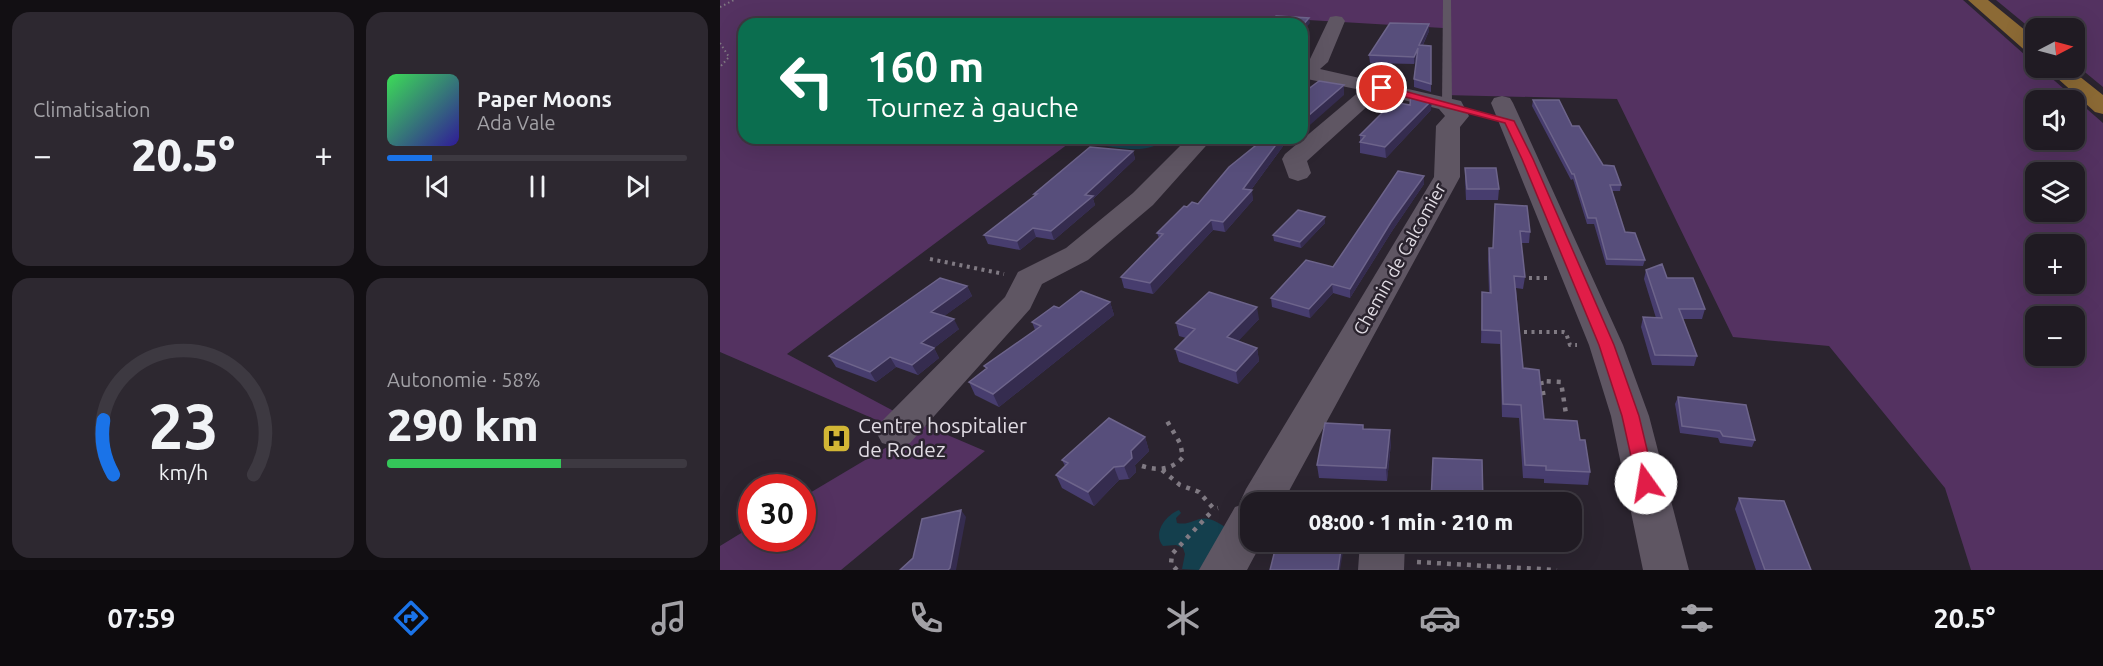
<!DOCTYPE html>
<html lang="fr">
<meta charset="utf-8">
<style>
:root{--surface:#201b23;--page:#2d2830;--text:#f1f3f6;--muted:#a2a1a6;--line:#3d3941;--accent:#1a73e8}
body{margin:0;font-family:Ubuntu,sans-serif;background:var(--page);color:var(--text);height:100vh;display:flex;flex-direction:column;font-size:22px;white-space:nowrap}
*{box-sizing:border-box;margin:0}
p{font-size:20px;color:var(--muted)}
.icon{flex:none;width:33px;height:33px;fill:none;stroke:currentColor;stroke-width:2;stroke-linecap:round;stroke-linejoin:round}
.map{position:relative;flex:1;overflow:hidden}
.sheet{display:flex;flex-direction:column;gap:12px;padding:12px;background:#120f13;width:720px}
.sheet>*{flex:none}
.guide{position:absolute;left:18px;top:18px;width:570px;height:126px;border-radius:18px;box-shadow:0 6px 24px #0002,0 0 0 2px var(--line);background:#0b6e4f;color:#fff;overflow:hidden}
.needle{width:39px;rotate:84deg}
.tools{position:absolute;left:1305px;top:18px;display:grid;gap:12px}
.tools a{display:grid;place-items:center;width:60px;height:60px;border-radius:12px;background:var(--surface);box-shadow:0 6px 24px #0002,0 0 0 2px var(--line);font-size:30px}
.speed{position:absolute;left:18px;top:474px;display:flex;gap:12px;font-size:30px;font-weight:700;text-align:center}
.speed>*{display:grid;place-content:center;width:78px;height:78px;border-radius:50%;background:var(--surface);box-shadow:0 6px 24px #0002,0 0 0 2px var(--line);line-height:1}
.speed .limit{border:9px solid #d22;background:#fff;color:#111}
.pin{position:absolute;display:grid;place-items:center;width:51px;height:51px;color:#fff;margin:-26px;border:3px solid #fff;border-radius:50%;box-shadow:0 2px 6px #0007}
.me{position:absolute;width:66px;margin:-33px;rotate:347deg;stroke-linejoin:round;filter:drop-shadow(0 0 4px #0008)}
.turn{display:flex;align-items:center;gap:21px;height:126px;padding:0 30px;font-size:27px}
.turn .icon{width:78px;height:78px;stroke-width:2.5}
.turn b{display:block;font-size:42px;line-height:51px}
.big{font-size:45px;font-weight:800;line-height:1.1}
.sheet .widget{flex:1;display:flex;flex-direction:column;justify-content:center;gap:9px;min-width:0;padding:0 21px;border-radius:18px;background:var(--page)}
.sheet .dial{align-items:center;gap:0}
.dial svg{height:156px;overflow:visible;fill:none;stroke:var(--line);stroke-width:7;stroke-linecap:round;text-anchor:middle}
.dial text{fill:var(--text);stroke:none}
.song{display:flex;align-items:center;gap:18px}
.cover{width:72px;height:72px;border-radius:9px;background:linear-gradient(135deg,hsl(130 70% 55%),hsl(250 70% 35%))}
.played{height:6px;border-radius:3px;background:linear-gradient(90deg,var(--accent) 15%,var(--line) 15%)}
.keys{display:flex;justify-content:space-around;direction:ltr}
.heat{display:flex;justify-content:space-between;align-items:center;font-size:33px;direction:ltr}
.charge{height:9px;border-radius:4px;background:linear-gradient(90deg,#34c759 58%,var(--line) 0)}
.sheet .tiles{flex:1;display:grid;gap:12px;grid-template-columns:repeat(2,1fr)}
.trip{position:absolute;left:520px;top:492px;width:342px;height:60px;border-radius:18px;background:var(--surface);box-shadow:0 6px 24px #0002,0 0 0 2px var(--line);font-weight:800;line-height:60px;text-align:center}
.dock{display:flex;height:96px;justify-content:space-around;align-items:center;background:#0d0b0e;color:var(--muted)}
.dock .icon{width:42px;height:42px}
.dock .current{color:var(--accent)}
.dock b{font-size:27px;color:var(--text)}
main{display:flex;flex:1;min-height:0}
.map>svg:first-child{display:block}
.green{fill:#543261;fill-rule:evenodd}
.water{fill:#143f4d}
.lines{fill:none;stroke-linecap:round;stroke-linejoin:round}
.path-far2{stroke:#807a83;stroke-width:2;stroke-dasharray:1.5 3;stroke-linecap:butt}
.path-far1{stroke:#807a83;stroke-width:4;stroke-dasharray:3 4.5;stroke-linecap:butt}
.path{stroke:#807a83;stroke-width:4.5;stroke-dasharray:4 6;stroke-linecap:butt}
.service{fill:#5f5663;fill-rule:evenodd}
.minor{fill:#5f5663;fill-rule:evenodd}
.primary{fill:#8c6a35;fill-rule:evenodd}
.wall{fill:#473d6e}
.shaded-wall{fill:#352c4f}
.building{fill:#574e7b;stroke:#6d648b;stroke-width:1.5}
.route{fill:#e11d48;stroke:#92132f;stroke-width:1.5}
.labels{text-anchor:middle;stroke-width:5;stroke-linejoin:round;paint-order:stroke}
.street-label{font-size:18px;fill:#e1dce4;stroke:#2b242f}
.near-poi-label{font-size:21px;fill:#e1dce4;stroke:#2b242f;text-anchor:start}
</style>
<main>
<section class="sheet">
<div class="tiles">
<div class="widget"><p>Climatisation</p>
<div class="heat"><a>−</a><b class="big">20.5°</b><a>+</a></div>
</div>
<div class="widget">
<div class="song"><i class="cover"></i><div><b>Paper Moons</b><p>Ada Vale</p></div></div>
<div class="played"></div>
<div class="keys"><svg class="icon" aria-label="previous" viewBox="0 0 24 24"><path d="M18 5L8 12l10 7zM5 5v14"/></svg><svg class="icon" aria-label="pause" viewBox="0 0 24 24"><path d="M8 5v14M16 5v14"/></svg><svg class="icon" aria-label="next" viewBox="0 0 24 24"><path d="M6 5l10 7-10 7zM19 5v14"/></svg></div>
</div>
<div class="widget dial"><svg viewBox="0 0 100 80">
<path d="M14 69A42 42 0 1 1 86 69"/>
<path d="M14 69A42 42 0 0 1 9 41" stroke="#1a73e8"/>
<text x="50" y="56" font-size="32" font-weight="700">23</text>
<text x="50" y="72" font-size="11">km/h</text>
</svg></div>
<div class="widget"><p>Autonomie · 58%</p><b class="big">290 km</b><div class="charge"></div></div>
</div>
</section>
<div class="map">
<svg width="1383" height="570" viewBox="0 0 1383 570">
<rect width="100%" height="100%" fill="#2b242f"/>
<!-- green -->
<path class="green" d="M 0,0 L 1243,0 L 1315,64 L 1316,68 L 1320,68 L 1383,123 L 1383,570 L 1251,570 L 1225,488 L 1109,346 L 1013,337 L 897,99 L 724,95 L 723,28 L 521,16 L 509,24 L 24,24 L 24,138 L 356,138 L 67,354 L 183,416 L 168,425 L 0,352 ZM 1316,100 L 1354,100 L 1354,140 L 1316,140 ZM 1316,172 L 1354,172 L 1354,212 L 1316,212 ZM 1316,244 L 1354,244 L 1354,284 L 1316,284 ZM 1316,316 L 1354,316 L 1354,356 L 1316,356 Z
M 1276,0 L 1383,0 L 1383,87 L 1355,64 L 1354,28 L 1316,28 L 1315,32 Z
M 204,425 L 265,451 L 121,570 L 0,570 L 0,546 L 31,527 L 32,538 L 82,538 L 83,497 Z"/>
<!-- water -->
<path class="water" d="M 446,138 C 429,156 400,147 377,145 L 373,139 Z
M 459,510 L 461,513 L 456,518 L 457,523 C 476,527 478,508 505,527 L 487,564 L 479,570 L 462,569 L 465,554 L 463,548 L 456,545 L 443,546 C 432,533 446,515 459,510 Z"/>
<g class="lines">
<!-- path-far2 -->
<path class="path-far2" d="M 0,7 L 14,0
M 0,43 L 9,57 L 0,67"/>
<!-- path-far1 -->
<path class="path-far1" d="M 210,259 L 284,274
M 809,278 L 830,278
M 804,332 L 843,332 L 846,333 L 850,345 L 857,345"/>
<!-- path -->
<path class="path" d="M 817,398 L 824,398 L 821,381 L 841,382 L 846,414
M 422,466 C 438,471 452,470 463,457 L 460,443 L 447,421
M 442,470 L 460,485 L 479,492 L 494,509 L 498,508
M 697,562 L 837,570
M 457,570 L 451,564 L 452,554 L 494,509"/>
<!-- service -->
<path class="service" d="M 723,0 L 731,0 L 732,105 L 727,108 L 722,105 Z"/>
<!-- minor -->
<path class="minor" d="M 616,16 L 622,17 L 625,21 L 608,62 L 600,69 L 741,101 L 749,116 L 740,127 L 740,177 L 563,502 L 531,502 L 531,542 L 542,542 L 527,570 L 479,570 L 515,507 L 521,505 L 520,502 L 526,489 L 714,177 L 716,126 L 725,116 L 719,109 L 664,95 L 652,102 L 587,161 L 591,173 L 587,178 L 578,181 L 569,178 L 562,159 L 565,154 L 641,90 L 582,78 L 582,63 L 590,59 L 610,17 Z
M 782,96 L 790,98 L 793,103 L 903,345 L 929,416 L 969,570 L 923,570 L 891,416 L 869,345 L 771,103 L 774,98 Z
M 468,138 L 493,138 L 433,205 L 368,260 L 322,284 L 310,309 L 190,443 L 176,447 L 162,443 L 156,432 L 162,421 L 285,297 L 298,272 L 346,248 L 413,193 Z
M 640,542 L 685,542 L 684,570 L 638,570 Z"/>
<!-- primary -->
<path class="primary" d="M 1248,0 L 1268,0 L 1316,39 L 1316,56 L 1309,54 Z
M 1326,68 L 1349,68 L 1383,95 L 1383,114 L 1375,112 Z"/>
</g>
<!-- wall -->
<path class="wall" d="M 709,31 L 703,45 L 711,46 L 711,92 L 694,87 L 694,79 L 696,59 L 694,64 L 650,63 L 649,55 Z
M 813,100 L 852,126 L 883,165 L 901,185 L 900,191 L 892,191 L 905,232 L 925,260 L 923,266 L 886,265 L 874,224 L 867,224 L 853,179 L 851,180 L 812,106 Z
M 711,110 L 666,158 L 640,153 L 640,135 Z
M 545,138 L 569,138 L 531,190 L 533,200 L 505,232 L 493,230 L 433,294 L 404,288 L 401,277 L 439,238 L 437,233 L 467,207 L 478,204 Z
M 413,151 L 415,159 L 373,199 L 375,205 L 334,240 L 316,237 L 300,250 L 268,244 L 264,235 L 315,195 L 314,194 Z
M 745,168 L 779,189 L 778,200 L 746,200 L 745,179 Z
M 704,176 L 704,184 L 672,231 L 630,298 L 613,293 L 590,318 L 552,307 L 551,298 L 613,267 Z
M 775,204 L 810,232 L 809,243 L 801,243 L 805,277 L 803,289 L 796,288 L 803,368 L 824,419 L 860,440 L 870,472 L 868,485 L 824,483 L 824,479 L 803,478 L 799,418 L 782,417 L 780,344 L 761,343 L 762,292 L 769,293 L 768,260 L 769,248 L 773,248 Z
M 605,217 L 605,223 L 581,248 L 554,241 L 553,235 Z
M 926,270 L 947,278 L 985,309 L 982,319 L 963,319 L 977,356 L 974,366 L 932,365 L 921,327 L 923,317 L 936,318 L 924,279 Z
M 247,286 L 252,296 L 224,316 L 239,329 L 214,348 L 219,358 L 198,375 L 176,367 L 156,382 L 116,367 L 109,356 Z
M 390,302 L 394,315 L 279,407 L 255,395 L 249,382 L 266,369 L 264,366 L 315,330 L 312,322 L 339,308 Z
M 539,319 L 518,341 L 537,348 L 539,361 L 518,384 L 459,362 L 455,349 L 466,338 L 459,336 L 456,323 Z
M 958,397 L 1035,440 L 1032,447 L 1000,443 L 998,438 L 960,433 L 955,404 Z
M 644,429 L 671,443 L 667,481 L 599,478 L 597,465 Z
M 425,437 L 429,451 L 415,465 L 416,472 L 409,479 L 399,480 L 374,506 L 342,488 L 336,475 L 345,466 L 342,460 Z
M 1019,498 L 1091,570 L 1036,570 L 1015,509 Z"/>
<!-- shaded-wall -->
<path class="shaded-wall" d="M 589,18 L 590,23 L 582,33 L 582,26 Z
M 709,24 L 709,31 L 699,53 L 699,45 Z
M 698,48 L 698,56 L 694,64 L 694,57 Z
M 624,85 L 624,95 L 582,132 L 582,121 Z
M 712,100 L 711,110 L 666,158 L 665,147 Z
M 561,138 L 569,138 L 528,194 L 532,190 L 533,200 L 505,232 L 503,222 L 523,189 Z
M 413,151 L 415,159 L 373,199 L 375,205 L 334,240 L 331,231 L 365,195 Z
M 704,176 L 704,184 L 672,231 L 630,298 L 630,289 L 671,222 Z
M 605,217 L 605,223 L 581,248 L 580,242 Z
M 491,220 L 493,230 L 433,294 L 430,283 Z
M 313,228 L 316,237 L 300,250 L 297,241 Z
M 612,284 L 613,293 L 590,318 L 589,309 Z
M 247,286 L 252,296 L 216,322 L 211,312 Z
M 390,302 L 394,315 L 279,407 L 273,394 Z
M 537,307 L 539,319 L 510,350 L 507,337 Z
M 234,319 L 239,329 L 214,348 L 219,358 L 198,375 L 192,365 L 201,343 Z
M 537,348 L 539,361 L 518,384 L 516,371 Z
M 170,357 L 176,367 L 156,382 L 150,372 Z
M 670,430 L 671,443 L 667,481 L 666,468 Z
M 425,437 L 429,451 L 415,465 L 416,472 L 409,479 L 404,466 L 411,451 Z
M 394,467 L 399,480 L 374,506 L 368,492 Z
M 241,510 L 246,517 L 236,570 L 228,570 Z
M 622,542 L 623,552 L 620,570 L 618,570 Z"/>
<!-- building -->
<path class="building" d="M 556,16 L 589,18 L 582,26 L 582,24 L 541,24 L 543,22 L 550,23 Z
M 670,23 L 709,24 L 699,45 L 711,46 L 711,84 L 694,79 L 698,48 L 694,57 L 649,55 Z
M 599,81 L 624,85 L 582,121 L 582,89 L 587,90 Z
M 691,94 L 712,100 L 665,147 L 640,142 L 645,136 L 640,135 L 673,102 L 690,105 Z
M 813,100 L 839,100 L 852,126 L 859,126 L 883,165 L 894,166 L 901,185 L 890,185 L 905,232 L 915,233 L 925,260 L 887,259 L 876,218 L 868,218 L 854,174 L 852,174 Z
M 545,138 L 561,138 L 523,189 L 532,190 L 503,222 L 491,220 L 430,283 L 401,277 L 443,234 L 437,233 L 464,206 L 467,207 L 472,202 L 478,204 L 509,167 Z
M 370,147 L 413,151 L 365,195 L 373,196 L 331,231 L 313,228 L 297,241 L 264,235 L 317,194 L 314,194 Z
M 745,168 L 776,168 L 779,189 L 747,189 Z
M 678,171 L 704,176 L 671,222 L 630,289 L 612,284 L 589,309 L 551,298 L 586,260 L 613,267 Z
M 775,204 L 807,206 L 810,232 L 800,231 L 805,277 L 794,276 L 803,368 L 819,370 L 824,419 L 857,421 L 860,440 L 865,440 L 870,472 L 826,470 L 826,466 L 805,465 L 801,405 L 783,404 L 781,331 L 762,330 L 762,292 L 771,293 L 769,248 L 773,248 Z
M 578,210 L 605,217 L 580,242 L 553,235 Z
M 942,264 L 947,278 L 973,278 L 985,309 L 959,309 L 977,356 L 935,355 L 923,317 L 942,318 L 926,270 Z
M 220,278 L 247,286 L 211,312 L 234,319 L 201,343 L 214,348 L 192,365 L 170,357 L 150,372 L 109,356 Z
M 361,291 L 390,302 L 273,394 L 249,382 L 267,368 L 264,366 L 321,326 L 312,322 L 334,306 L 339,308 Z
M 489,292 L 537,307 L 507,337 L 537,348 L 516,371 L 455,349 L 475,329 L 456,323 Z
M 958,397 L 1026,405 L 1035,440 L 1003,436 L 1000,431 L 962,426 Z
M 389,418 L 425,437 L 411,451 L 412,458 L 404,466 L 394,467 L 368,492 L 336,475 L 348,463 L 342,460 Z
M 605,423 L 643,425 L 643,429 L 670,430 L 666,468 L 597,465 Z
M 713,458 L 762,460 L 763,502 L 711,502 Z
M 1019,498 L 1064,501 L 1091,570 L 1045,570 Z
M 241,510 L 230,568 L 228,570 L 180,570 L 193,558 L 202,519 Z
M 557,542 L 622,542 L 618,570 L 550,570 Z"/>
<!-- route -->
<path class="route" d="M 662,85 L 794,121 L 813,159 L 894,345 L 919,416 L 935,483 L 933,488 L 926,490 L 920,488 L 917,483 L 902,416 L 879,345 L 802,159 L 785,123 L 659,90 L 658,88 Z"/>
<!-- icons -->
<defs>
<symbol id="hospital-square" viewBox="-11 -11 22 22"><rect x="-9" y="-9" width="18" height="18" rx="4" fill="#d2b635" stroke="#2b242f"/><path d="M-5-5h3v3.5h4V-5h3V5h-3V1.5h-4V5h-3Z" fill="#111"/></symbol>
</defs>
<g fill-rule="evenodd">
<use href="#hospital-square" x="100" y="422" width="33" height="33"/>
</g>
<g class="labels">
<!-- street labels -->
<g class="street-label">
<text transform="translate(680 259) rotate(-61)" y="6">Chemin de Calcomier</text>
</g>
<!-- near-poi labels -->
<g class="near-poi-label">
<text x="138" y="433">Centre hospitalier<tspan x="138" dy="24">de Rodez</tspan></text>
</g>
</g>
</svg>
<div class="tools">
<a><svg class="needle" viewBox="-14 -14 28 28"><path d="M0-13l5 13h-10z" fill="#e53935"/><path d="M0 13l5-13h-10z" fill="#a2a1a6"/></svg></a>
<a><svg class="icon" aria-label="sound" viewBox="0 0 24 24"><path d="M4 9h4l5-4v14l-5-4H4zM17 9q2 3 0 6"/></svg></a>
<a><svg class="icon" aria-label="layers" viewBox="0 0 24 24"><path d="M12 4l9 5-9 5-9-5zM3 14l9 5 9-5"/></svg></a>
<a>+</a>
<a>−</a>
</div>
<div class="speed"><div class="limit">30</div></div>
<div class="pin" style="left:662px;top:88px;background:#d93025"><svg class="icon" aria-label="arrive" viewBox="0 0 24 24"><path d="M6 21V4h12l-3 4 3 4H6"/></svg></div>
<svg class="me" style="left:926px;top:483px" viewBox="-20 -20 40 40"><circle r="19" fill="#fff"/><path d="M0-13L10 11 0 6-10 11z" fill="#e11d48"/></svg>
<div class="trip">08:00 · 1 min · 210 m</div>
<div class="guide">
<div class="turn"><svg class="icon" aria-label="left" viewBox="0 0 24 24"><path d="M17 20v-9H6M10 6l-5 5 5 5"/></svg><div><b>160 m</b>Tournez à gauche</div></div>
</div>
</div>
</main>
<nav class="dock">
<b>07:59</b>
<svg class="icon current" aria-label="directions" viewBox="0 0 24 24"><path d="M12 3l9 9-9 9-9-9zM9 14v-3h6M13 9l2 2-2 2"/></svg>
<svg class="icon" aria-label="music" viewBox="0 0 24 24"><path d="M9 18V5l10-2v13"/><circle cx="6" cy="18" r="3"/><circle cx="16" cy="16" r="3"/></svg>
<svg class="icon" aria-label="phone" viewBox="0 0 24 24"><path d="M5 4h4l2 5-3 2q2 4 5 5l2-3 5 2v4C11 20 4 13 5 4z"/></svg>
<svg class="icon" aria-label="climate" viewBox="0 0 24 24"><path d="M12 3v18M4 7l16 10M4 17L20 7"/></svg>
<svg class="icon" aria-label="car" viewBox="0 0 24 24"><path d="M5 17H2v-5l4-1 3-4h7l3 4 3 1v5h-3M9 17h6M6 11h13"/><circle cx="7" cy="17" r="2"/><circle cx="17" cy="17" r="2"/></svg>
<svg class="icon" aria-label="filters" viewBox="0 0 24 24"><path d="M4 7h16M4 17h16"/><circle cx="9" cy="7" r="2"/><circle cx="15" cy="17" r="2"/></svg>
<b>20.5°</b>
</nav>
